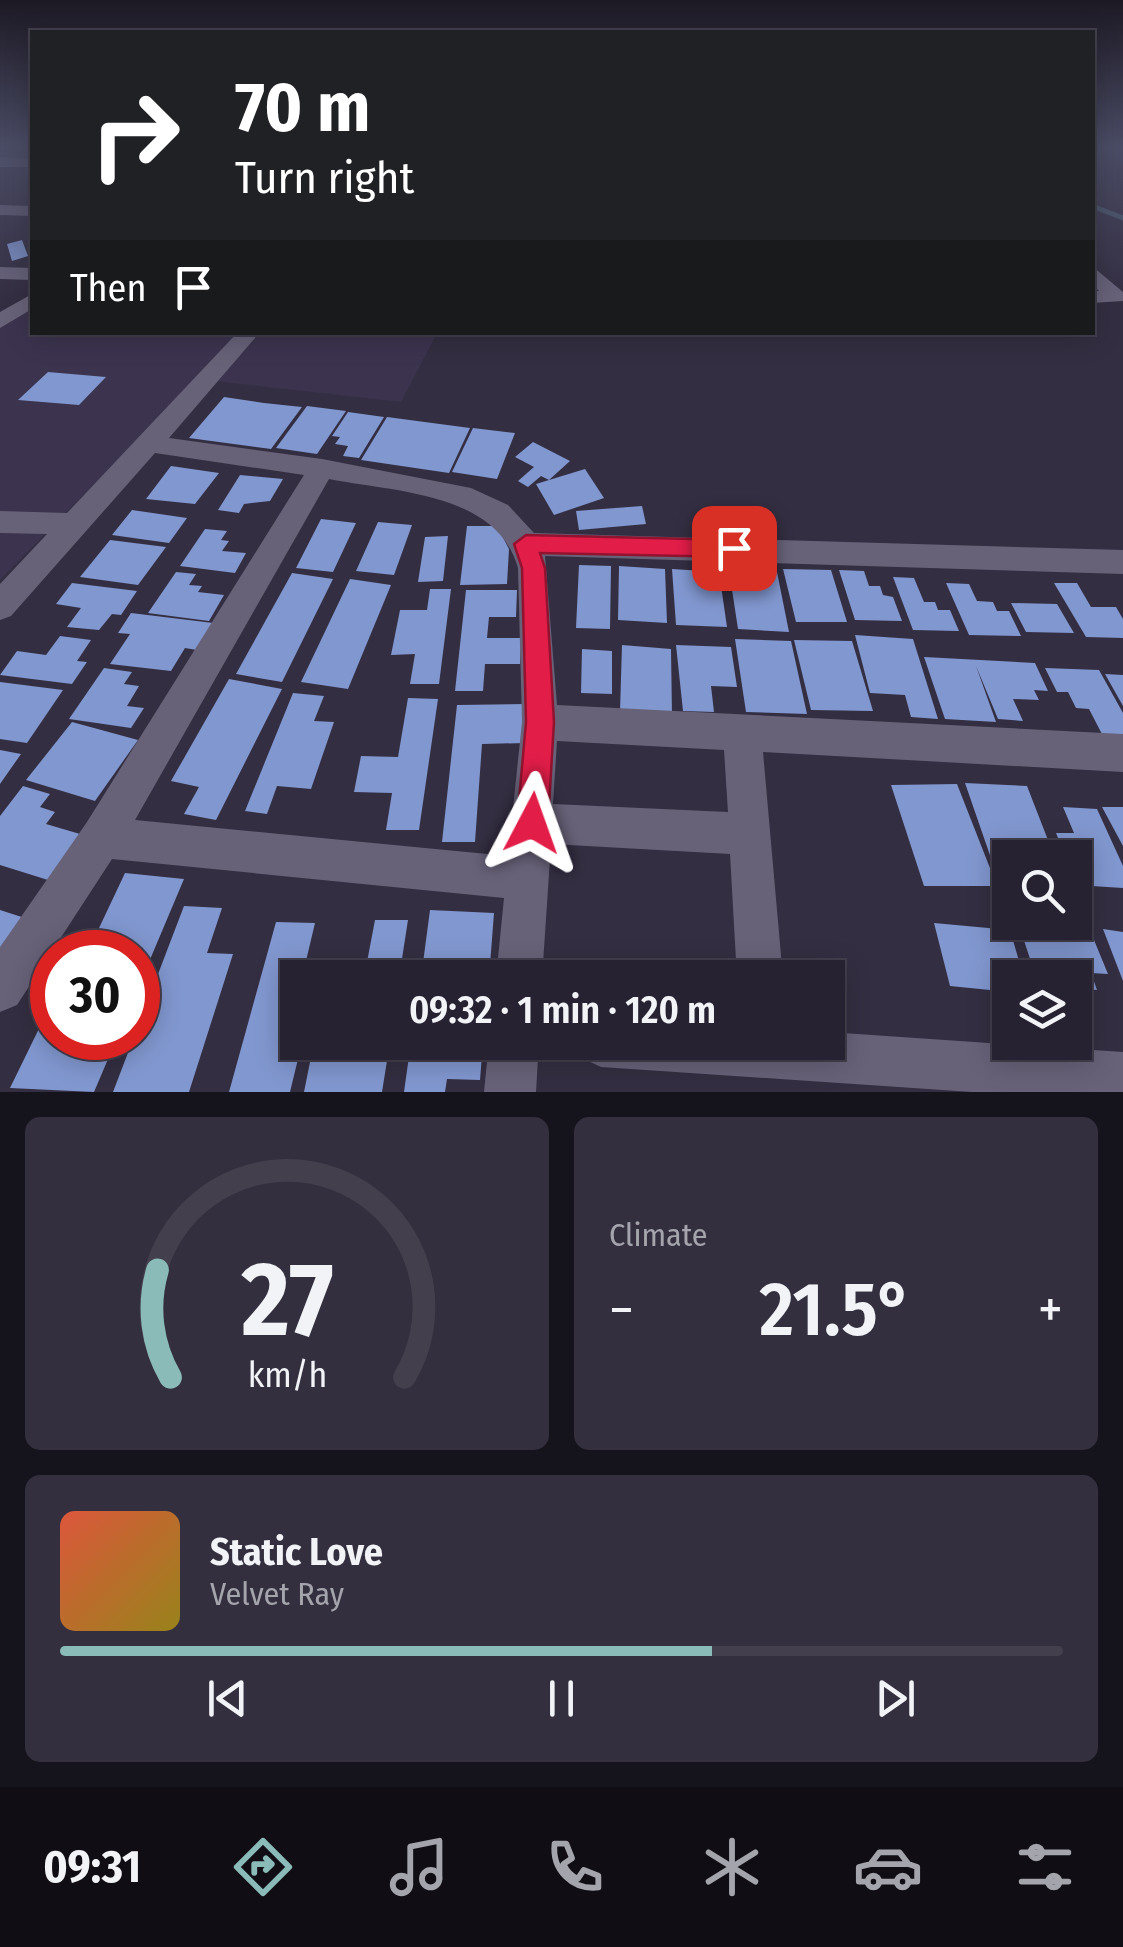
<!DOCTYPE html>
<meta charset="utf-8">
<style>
:root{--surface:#272232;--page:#332f3e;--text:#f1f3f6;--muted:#a4a4ac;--line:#433f4d;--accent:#8bbbb9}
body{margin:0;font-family:"Fira Sans Condensed",sans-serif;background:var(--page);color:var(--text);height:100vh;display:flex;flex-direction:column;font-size:38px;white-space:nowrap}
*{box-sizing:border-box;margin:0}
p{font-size:32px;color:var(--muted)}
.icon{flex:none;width:55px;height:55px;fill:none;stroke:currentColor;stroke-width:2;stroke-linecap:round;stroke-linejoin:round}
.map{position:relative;height:1092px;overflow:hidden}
.sheet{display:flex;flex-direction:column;gap:25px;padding:25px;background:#15131c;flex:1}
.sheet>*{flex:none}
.banner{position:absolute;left:30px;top:30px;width:1065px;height:305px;border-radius:0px;box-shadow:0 5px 25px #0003,0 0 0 2px var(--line);background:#202124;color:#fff;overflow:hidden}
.fabs{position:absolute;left:992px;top:840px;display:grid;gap:20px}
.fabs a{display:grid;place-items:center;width:100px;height:100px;border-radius:0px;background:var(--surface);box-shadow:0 5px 25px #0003,0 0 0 2px var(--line);font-size:50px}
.speed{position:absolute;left:30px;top:930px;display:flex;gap:20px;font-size:50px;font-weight:700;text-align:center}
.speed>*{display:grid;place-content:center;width:130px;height:130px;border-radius:50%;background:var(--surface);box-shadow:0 5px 25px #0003,0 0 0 2px var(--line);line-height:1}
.speed .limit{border:15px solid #d22;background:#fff;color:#111}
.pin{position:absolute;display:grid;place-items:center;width:85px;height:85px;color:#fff;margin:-42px;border-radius:20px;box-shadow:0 5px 15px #0006}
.me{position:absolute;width:110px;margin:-55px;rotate:4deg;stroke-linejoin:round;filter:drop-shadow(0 0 8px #0008)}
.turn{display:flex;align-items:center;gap:35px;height:210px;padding:0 40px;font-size:45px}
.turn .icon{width:130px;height:130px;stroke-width:2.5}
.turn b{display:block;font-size:70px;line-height:85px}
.then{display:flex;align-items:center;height:95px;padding:0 40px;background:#0003;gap:20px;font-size:38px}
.big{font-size:75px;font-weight:600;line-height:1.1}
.sheet .tile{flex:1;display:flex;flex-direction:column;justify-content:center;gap:15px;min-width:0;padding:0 35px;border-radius:15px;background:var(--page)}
.sheet .dial{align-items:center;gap:0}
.dial svg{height:260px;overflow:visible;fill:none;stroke:var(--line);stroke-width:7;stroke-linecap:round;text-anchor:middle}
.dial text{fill:var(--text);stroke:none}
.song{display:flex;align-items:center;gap:30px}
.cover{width:120px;height:120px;border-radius:15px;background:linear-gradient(135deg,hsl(10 70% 55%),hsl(50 70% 35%))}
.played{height:10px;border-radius:5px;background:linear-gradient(90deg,var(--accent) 65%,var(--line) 65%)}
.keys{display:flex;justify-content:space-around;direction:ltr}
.heat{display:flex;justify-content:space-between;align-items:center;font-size:55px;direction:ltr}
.sheet .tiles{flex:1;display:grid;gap:25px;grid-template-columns:1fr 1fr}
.tile:last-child{grid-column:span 2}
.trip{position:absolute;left:280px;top:960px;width:565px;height:100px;border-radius:0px;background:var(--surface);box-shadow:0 5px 25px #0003,0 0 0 2px var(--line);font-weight:600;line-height:100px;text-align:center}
.tabs{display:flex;height:160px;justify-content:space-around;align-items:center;background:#100e14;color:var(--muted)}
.tabs .icon{width:70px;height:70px}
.tabs .selected{color:var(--accent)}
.tabs b{font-size:45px;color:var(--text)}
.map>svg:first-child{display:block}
.built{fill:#3c344f}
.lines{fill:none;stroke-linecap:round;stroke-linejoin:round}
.stream{stroke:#495d6d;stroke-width:5}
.building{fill:#8197cf}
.minor{fill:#686279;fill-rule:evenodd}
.route{fill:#e11d48;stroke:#92132f;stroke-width:2.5}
</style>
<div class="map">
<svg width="1123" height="1092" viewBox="0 0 1123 1092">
<rect width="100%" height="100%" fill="#342e42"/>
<!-- built -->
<path class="built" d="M 32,302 L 32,332 L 437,333 L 401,402 L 197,379 L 0,580 L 0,325 Z"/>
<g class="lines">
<!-- stream -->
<path class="stream" d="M 1092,206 L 1123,218"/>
</g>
<!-- building -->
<path class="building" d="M 22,240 L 28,256 L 12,261 L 7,244 Z
M 48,372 L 106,377 L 79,405 L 18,400 Z
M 224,397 L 264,403 L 302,407 L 271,449 L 189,438 Z
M 307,406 L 346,411 L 317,454 L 276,448 Z
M 348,412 L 384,417 L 359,458 L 343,456 L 348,446 L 335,444 L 340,437 L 332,436 Z
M 387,417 L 470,428 L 449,473 L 361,460 Z
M 473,428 L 515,433 L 497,479 L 452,472 Z
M 533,442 L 570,461 L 549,480 L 541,476 L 528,487 L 518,481 L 534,467 L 515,457 Z
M 171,466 L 219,473 L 195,504 L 146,499 Z
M 585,469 L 604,498 L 554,515 L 536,484 Z
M 240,475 L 283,479 L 270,501 L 244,504 L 239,513 L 218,510 Z
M 642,506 L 646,524 L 579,530 L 576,511 Z
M 132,510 L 187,518 L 169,543 L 112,535 Z
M 321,519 L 356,523 L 333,572 L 296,568 Z
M 378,522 L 412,525 L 394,575 L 356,571 Z
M 467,526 L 497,526 L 509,549 L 507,584 L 460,585 Z
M 205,529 L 227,531 L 221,540 L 229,541 L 222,551 L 246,553 L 235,573 L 180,566 Z
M 448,536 L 443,581 L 418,582 L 425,537 Z
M 110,540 L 166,547 L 138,585 L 80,577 Z
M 579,565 L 611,566 L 610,629 L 576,628 Z
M 619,566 L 665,569 L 667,623 L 618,620 Z
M 672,569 L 719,572 L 727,627 L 676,625 Z
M 783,569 L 831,570 L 847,622 L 796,622 Z
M 729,570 L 777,572 L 789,632 L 738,629 Z
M 839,570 L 864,571 L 869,586 L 880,586 L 883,595 L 893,597 L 902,621 L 855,620 Z
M 176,572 L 196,574 L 189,585 L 202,586 L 198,592 L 224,595 L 209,621 L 148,613 Z
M 292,573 L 333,579 L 282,682 L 236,674 Z
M 893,577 L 914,578 L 924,602 L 935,602 L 938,610 L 950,610 L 959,631 L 913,630 Z
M 350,579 L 391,585 L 348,689 L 301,682 Z
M 72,583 L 137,591 L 121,615 L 112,614 L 99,630 L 67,627 L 81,608 L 56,604 Z
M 946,583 L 969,584 L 977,601 L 993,602 L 997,611 L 1009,611 L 1021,636 L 969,635 Z
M 1054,583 L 1077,583 L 1091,607 L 1116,607 L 1123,619 L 1123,638 L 1086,637 Z
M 430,589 L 451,589 L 439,684 L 410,684 L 415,654 L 391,655 L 400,610 L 427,610 Z
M 466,590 L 517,590 L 516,617 L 489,617 L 487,638 L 521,638 L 520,664 L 485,664 L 483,691 L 455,691 Z
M 1011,603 L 1057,604 L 1074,633 L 1026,632 Z
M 131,613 L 213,623 L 197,650 L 185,648 L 171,671 L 110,664 L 130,634 L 118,633 Z
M 855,635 L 913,639 L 938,719 L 911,717 L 905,695 L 870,693 Z
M 60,636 L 91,640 L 77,661 L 87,662 L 72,684 L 0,675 L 17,651 L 46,655 Z
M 735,639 L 791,641 L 807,714 L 746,712 Z
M 794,640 L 852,641 L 873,711 L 811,710 Z
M 622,645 L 671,649 L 672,716 L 620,711 Z
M 676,645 L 731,647 L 737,687 L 711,686 L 714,712 L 683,711 Z
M 582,649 L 612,651 L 612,694 L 581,693 Z
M 924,657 L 1035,663 L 1048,691 L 1034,690 L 1039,700 L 1013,699 L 1023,721 L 998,719 L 976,666 L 996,722 L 945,719 Z
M 104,668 L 132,672 L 124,684 L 139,686 L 127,706 L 144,708 L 131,728 L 69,719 Z
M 1045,668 L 1099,670 L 1123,713 L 1123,739 L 1104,738 L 1089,709 L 1076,708 L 1068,692 L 1057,692 Z
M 1105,674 L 1123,675 L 1123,706 Z
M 229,679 L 282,689 L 216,820 L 184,814 L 199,787 L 171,781 Z
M 0,682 L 63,690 L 27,743 L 0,739 Z
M 293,693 L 324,696 L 314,721 L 334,722 L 311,789 L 277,786 L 267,814 L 245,811 Z
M 408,698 L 438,699 L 419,830 L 386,830 L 392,793 L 354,792 L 361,756 L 398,757 Z
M 525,704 L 524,743 L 482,744 L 475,842 L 442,842 L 457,705 Z
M 72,722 L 138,740 L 95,801 L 26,780 Z
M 0,750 L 21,754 L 0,784 Z
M 965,783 L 1027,786 L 1055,858 L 1010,858 L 1010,891 L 1002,890 Z
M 957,784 L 997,886 L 924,886 L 891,785 Z
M 23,786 L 50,794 L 40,807 L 55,812 L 46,824 L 80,834 L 48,880 L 0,865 L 0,816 Z
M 1063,807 L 1097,809 L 1123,866 L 1123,888 L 1076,885 L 1075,858 L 1066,858 L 1056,833 L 1074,833 Z
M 1102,807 L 1123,807 L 1123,846 Z
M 125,873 L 184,879 L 138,988 L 138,952 L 52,952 L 52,983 L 34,980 L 55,941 L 91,945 Z
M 184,906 L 222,908 L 207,953 L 233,954 L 189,1092 L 113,1092 Z
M 0,910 L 31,920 L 0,966 Z
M 430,910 L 494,913 L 489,978 L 421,978 Z
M 375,920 L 408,920 L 399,978 L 333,978 L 337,961 L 367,962 Z
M 276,922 L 315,923 L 306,961 L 327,962 L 324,978 L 298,978 L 298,1027 L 286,1026 L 279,1058 L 298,1059 L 290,1092 L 229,1092 Z
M 1018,922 L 1087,923 L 1108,974 L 1091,973 L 1097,990 L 1075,988 L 1075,978 L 1059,978 L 1054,964 L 1031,962 Z
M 934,923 L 1010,930 L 1024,978 L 1010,978 L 1010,992 L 950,986 Z
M 1103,929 L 1123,932 L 1123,981 Z
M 52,1002 L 52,1038 L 117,1038 L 94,1092 L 10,1088 Z
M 314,1042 L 390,1042 L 382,1092 L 304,1092 Z
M 411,1042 L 483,1042 L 480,1080 L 447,1079 L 445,1092 L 404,1092 Z"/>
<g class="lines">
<!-- minor -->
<path class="minor" d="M 0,157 L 32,159 L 32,167 L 0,167 Z
M 0,205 L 32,206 L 32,216 L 0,215 Z
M 1092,266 L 1123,292 L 1123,301 L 1092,303 L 1092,291 L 1099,291 L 1092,284 Z
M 0,267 L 32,268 L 32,280 L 0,279 Z
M 32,294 L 32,309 L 0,328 L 0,312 Z
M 238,332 L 260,332 L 169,438 L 322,459 L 471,488 L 508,505 L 534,533 L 1123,550 L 1123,574 L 545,556 L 557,705 L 1123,734 L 1123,772 L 763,752 L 783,978 L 737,978 L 730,854 L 551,844 L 542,978 L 496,978 L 504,898 L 112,859 L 17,1005 L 0,1012 L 0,947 L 87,822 L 304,475 L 155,453 L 11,616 L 0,620 L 0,584 L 47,534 L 0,533 L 0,511 L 67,513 ZM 329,479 C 394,492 497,492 518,568 L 522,722 L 508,856 L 135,820 ZM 557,741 L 724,750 L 728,812 L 553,804 Z
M 828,1032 L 1123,1052 L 1123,1092 L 972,1092 L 601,1067 L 584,1059 L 577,1042 L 828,1042 Z
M 489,1042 L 539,1042 L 536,1092 L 484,1092 Z"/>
</g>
<!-- sky -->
<linearGradient id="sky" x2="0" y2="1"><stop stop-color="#1d1924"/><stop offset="0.49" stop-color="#4a4c65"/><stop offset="1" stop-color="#4a4c65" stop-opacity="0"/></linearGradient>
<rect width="1123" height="300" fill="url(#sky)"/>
<!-- route -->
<path class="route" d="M 526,535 L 734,540 L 746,548 L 734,557 L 540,553 L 545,568 L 554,722 L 548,823 L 543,834 L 532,839 L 521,834 L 517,823 L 526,722 L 522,568 L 514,544 Z"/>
</svg>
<div class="fabs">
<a><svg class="icon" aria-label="search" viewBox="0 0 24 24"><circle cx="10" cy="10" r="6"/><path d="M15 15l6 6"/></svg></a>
<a><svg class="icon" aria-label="layers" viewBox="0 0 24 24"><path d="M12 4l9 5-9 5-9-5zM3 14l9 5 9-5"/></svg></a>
</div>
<div class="speed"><div class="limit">30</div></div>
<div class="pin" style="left:734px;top:548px;background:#d93025"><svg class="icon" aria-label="arrive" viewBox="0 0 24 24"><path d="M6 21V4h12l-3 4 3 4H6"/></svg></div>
<svg class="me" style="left:532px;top:823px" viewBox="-20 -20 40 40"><path d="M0-17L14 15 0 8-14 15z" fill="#e11d48" stroke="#fff" stroke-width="4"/></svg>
<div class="trip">09:32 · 1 min · 120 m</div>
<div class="banner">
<div class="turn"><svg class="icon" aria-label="right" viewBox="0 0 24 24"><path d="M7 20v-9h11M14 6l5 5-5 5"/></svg><div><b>70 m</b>Turn right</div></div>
<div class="then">Then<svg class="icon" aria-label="arrive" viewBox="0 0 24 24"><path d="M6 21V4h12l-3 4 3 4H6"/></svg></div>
</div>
</div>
<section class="sheet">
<div class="tiles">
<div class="tile dial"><svg viewBox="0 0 100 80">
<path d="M14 69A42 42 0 1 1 86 69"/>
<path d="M14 69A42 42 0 0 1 10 36" stroke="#8bbbb9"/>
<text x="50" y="56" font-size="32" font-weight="700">27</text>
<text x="50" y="72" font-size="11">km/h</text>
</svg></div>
<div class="tile"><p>Climate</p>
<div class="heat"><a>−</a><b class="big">21.5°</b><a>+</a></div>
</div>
<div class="tile">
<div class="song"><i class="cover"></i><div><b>Static Love</b><p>Velvet Ray</p></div></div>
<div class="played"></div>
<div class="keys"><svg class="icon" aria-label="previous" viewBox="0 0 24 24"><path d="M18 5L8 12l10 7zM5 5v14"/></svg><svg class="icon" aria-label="pause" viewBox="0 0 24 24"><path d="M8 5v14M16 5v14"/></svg><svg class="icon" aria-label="next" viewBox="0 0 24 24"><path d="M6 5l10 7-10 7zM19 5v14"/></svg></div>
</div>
</div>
</section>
<nav class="tabs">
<b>09:31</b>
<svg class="icon selected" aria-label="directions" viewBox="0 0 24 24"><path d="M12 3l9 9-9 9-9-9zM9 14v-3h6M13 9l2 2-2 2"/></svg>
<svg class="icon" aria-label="music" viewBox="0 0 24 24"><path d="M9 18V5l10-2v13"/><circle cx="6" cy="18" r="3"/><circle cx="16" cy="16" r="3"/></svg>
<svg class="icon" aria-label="phone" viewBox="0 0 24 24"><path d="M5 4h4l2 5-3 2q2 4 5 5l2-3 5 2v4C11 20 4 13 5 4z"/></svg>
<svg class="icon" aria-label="climate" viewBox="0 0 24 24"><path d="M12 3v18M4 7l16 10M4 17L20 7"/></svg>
<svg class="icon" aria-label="car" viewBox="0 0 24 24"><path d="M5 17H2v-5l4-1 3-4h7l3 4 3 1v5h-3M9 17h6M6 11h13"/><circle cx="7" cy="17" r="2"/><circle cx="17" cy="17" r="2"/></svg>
<svg class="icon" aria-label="filters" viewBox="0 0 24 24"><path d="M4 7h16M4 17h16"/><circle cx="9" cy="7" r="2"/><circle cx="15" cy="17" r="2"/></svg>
</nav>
